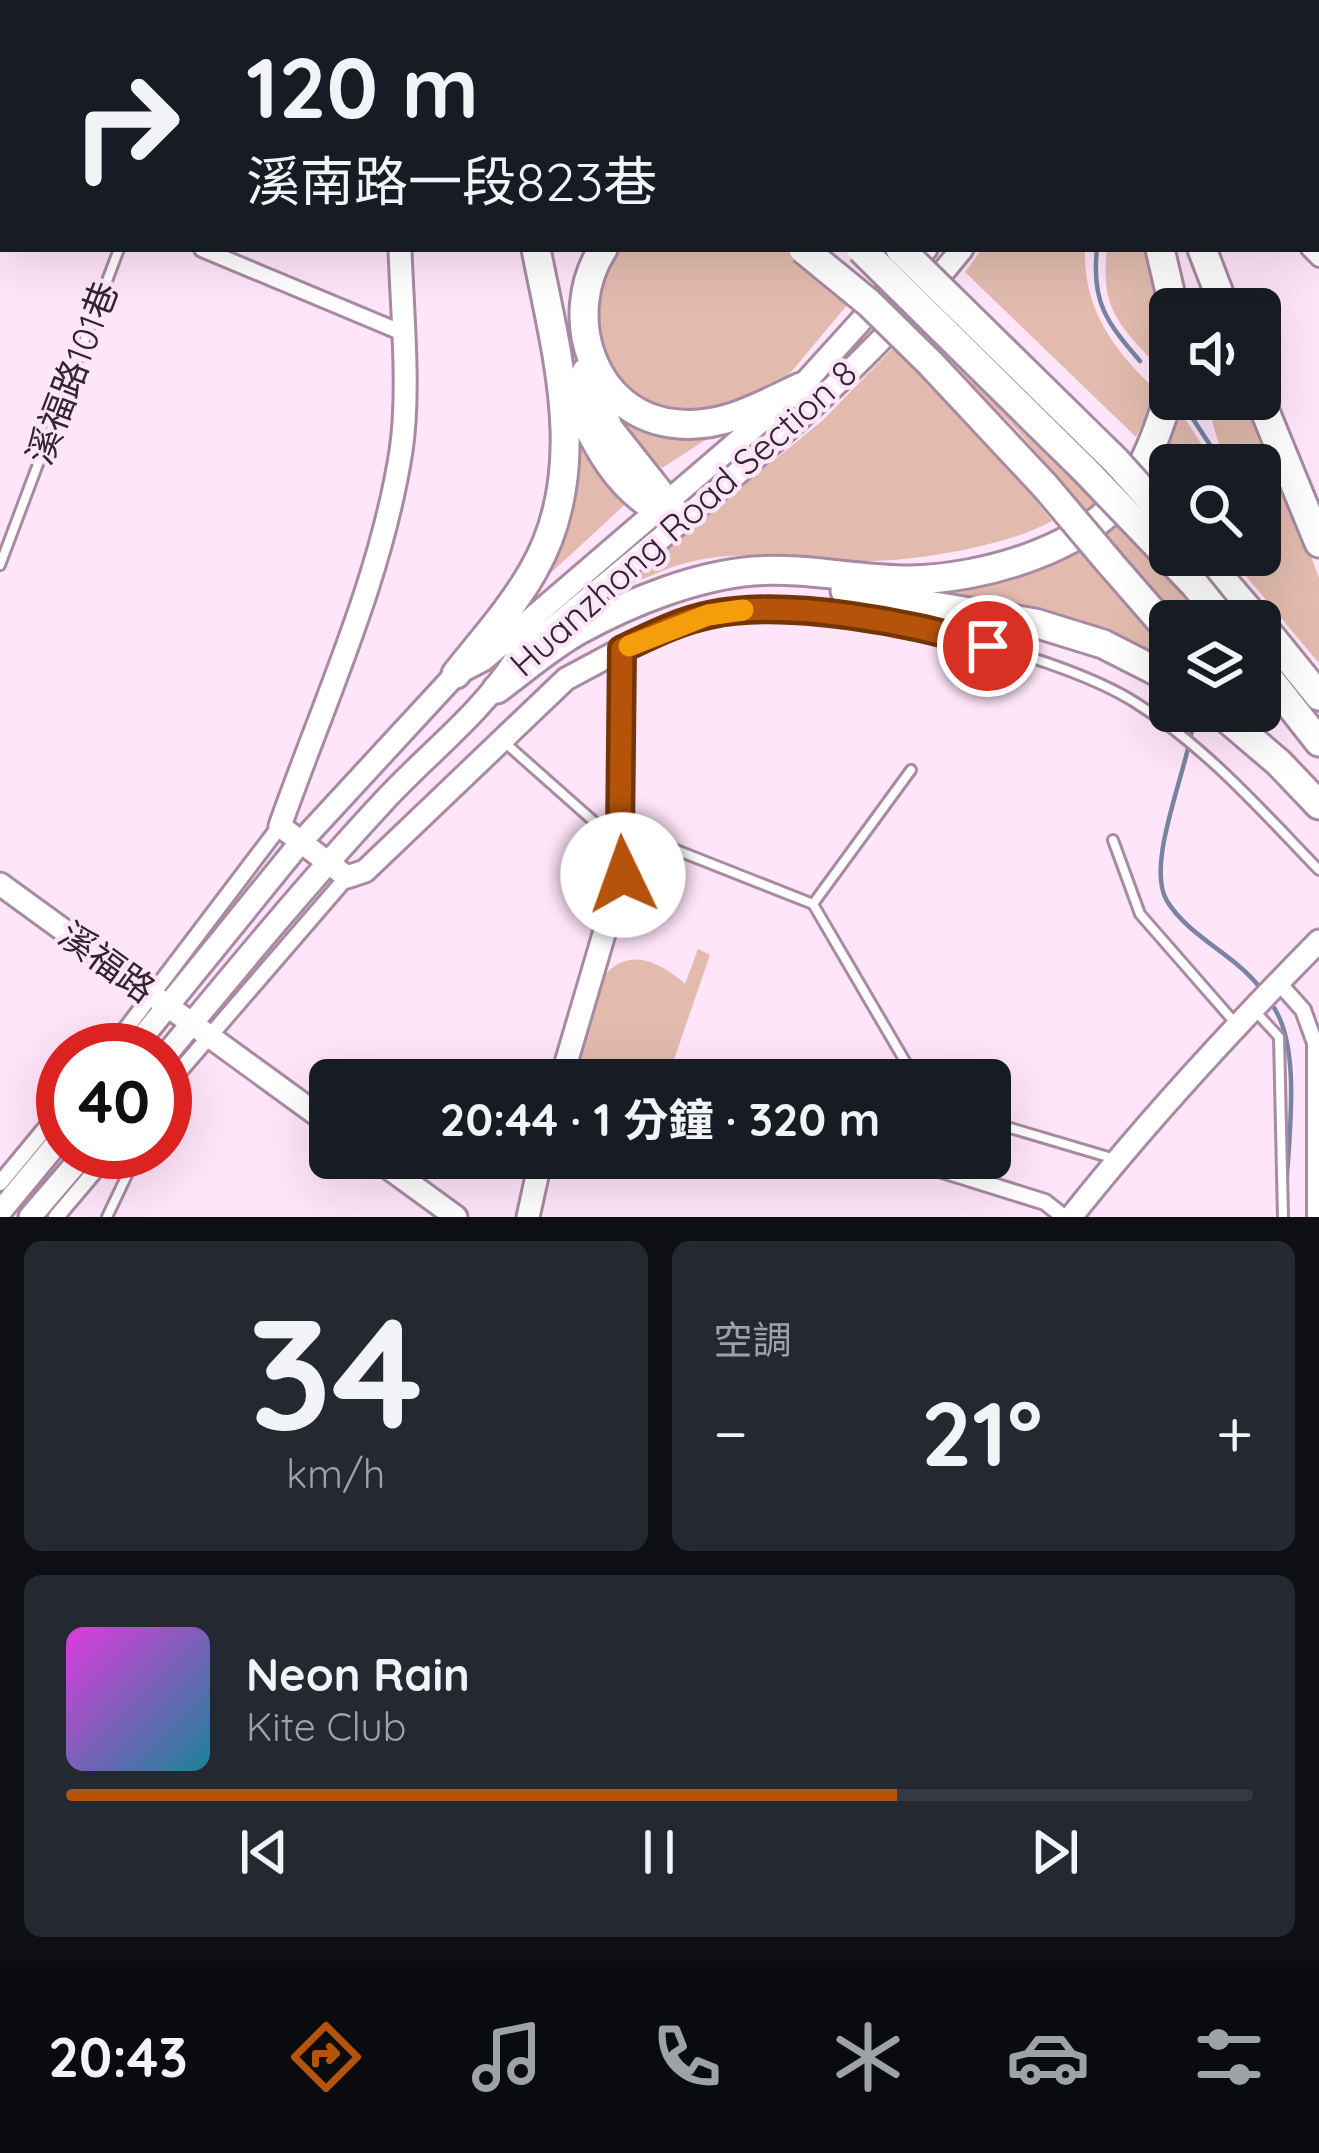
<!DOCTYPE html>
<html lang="zh-TW">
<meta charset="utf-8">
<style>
:root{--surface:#171b24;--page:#242831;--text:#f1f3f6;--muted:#9ea1a6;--line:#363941;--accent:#b45309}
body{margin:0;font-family:Quicksand,"Noto Sans TC",sans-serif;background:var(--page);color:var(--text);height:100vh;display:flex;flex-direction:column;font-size:45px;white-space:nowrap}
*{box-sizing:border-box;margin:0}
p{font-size:39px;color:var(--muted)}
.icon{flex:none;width:66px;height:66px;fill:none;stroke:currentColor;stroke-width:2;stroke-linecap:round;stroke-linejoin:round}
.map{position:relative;height:1217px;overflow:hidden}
.details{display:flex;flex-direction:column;gap:24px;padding:24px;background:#0d0f14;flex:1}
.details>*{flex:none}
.guide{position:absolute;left:0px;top:0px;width:1320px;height:252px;box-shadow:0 12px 48px #0002;background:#171b24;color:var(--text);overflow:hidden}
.controls{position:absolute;left:1149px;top:288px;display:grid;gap:24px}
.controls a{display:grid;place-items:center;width:132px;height:132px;border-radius:18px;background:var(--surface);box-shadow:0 12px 48px #0002;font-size:60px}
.speed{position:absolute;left:36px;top:1023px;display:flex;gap:24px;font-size:60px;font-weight:700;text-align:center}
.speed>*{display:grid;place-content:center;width:156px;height:156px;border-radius:50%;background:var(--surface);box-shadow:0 12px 48px #0002;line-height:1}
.speed .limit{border:18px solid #d22;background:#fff;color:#111}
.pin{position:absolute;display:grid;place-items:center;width:102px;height:102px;color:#fff;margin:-51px;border:6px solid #fff;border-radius:50%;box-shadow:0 3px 12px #0007}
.me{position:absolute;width:132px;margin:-66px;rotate:357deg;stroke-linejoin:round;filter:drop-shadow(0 0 9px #0008)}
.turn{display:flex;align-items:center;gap:42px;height:252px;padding:0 48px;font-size:54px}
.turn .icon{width:156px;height:156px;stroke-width:2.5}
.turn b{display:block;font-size:84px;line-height:102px}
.big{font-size:90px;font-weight:700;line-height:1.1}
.details .tile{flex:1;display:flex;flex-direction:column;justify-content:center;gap:18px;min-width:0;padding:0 42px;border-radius:18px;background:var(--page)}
.details .dial{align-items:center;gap:0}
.dial b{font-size:156px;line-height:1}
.song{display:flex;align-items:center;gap:36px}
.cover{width:144px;height:144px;border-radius:18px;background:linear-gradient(135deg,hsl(300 70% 55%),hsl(190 70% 35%))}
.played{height:12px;border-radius:6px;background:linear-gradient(90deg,var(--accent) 70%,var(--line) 70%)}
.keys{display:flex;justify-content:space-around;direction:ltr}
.heat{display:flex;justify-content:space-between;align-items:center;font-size:66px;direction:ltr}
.details .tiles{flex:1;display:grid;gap:24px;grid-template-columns:1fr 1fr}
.tile:last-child{grid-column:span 2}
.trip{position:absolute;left:309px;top:1059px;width:702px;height:120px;border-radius:18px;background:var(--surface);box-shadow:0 12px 48px #0002;font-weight:700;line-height:120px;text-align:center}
.tab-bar{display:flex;height:192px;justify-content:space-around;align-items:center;background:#090b0e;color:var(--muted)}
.tab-bar .icon{width:84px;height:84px}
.tab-bar .current{color:var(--accent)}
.tab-bar b{font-size:54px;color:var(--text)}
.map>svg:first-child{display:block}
.green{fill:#e2bbae}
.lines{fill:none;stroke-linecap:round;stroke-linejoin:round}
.stream{stroke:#7984a2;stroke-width:4.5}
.lane-casing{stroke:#a88aa3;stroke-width:14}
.street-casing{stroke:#a88aa3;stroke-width:20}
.secondary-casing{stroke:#a88aa3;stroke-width:27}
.highway-casing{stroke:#a88aa3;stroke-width:33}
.lane{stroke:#fff;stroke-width:8}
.street{stroke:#fff;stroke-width:14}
.secondary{stroke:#fff;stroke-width:21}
.highway{stroke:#fff;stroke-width:27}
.highway-bridge-casing{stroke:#a88aa3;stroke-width:33;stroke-linecap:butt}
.highway-bridge{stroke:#fff;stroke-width:27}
.route-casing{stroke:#753606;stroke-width:30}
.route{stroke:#b45309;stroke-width:21}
.slow{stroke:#f59e0b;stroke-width:21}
.labels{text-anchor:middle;stroke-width:9;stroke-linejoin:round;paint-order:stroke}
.street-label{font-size:36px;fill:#31252f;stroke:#ffe5fa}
</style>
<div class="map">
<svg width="1319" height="1217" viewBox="0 0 1319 1217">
<rect width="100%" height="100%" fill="#ffe5fa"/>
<!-- green -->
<path class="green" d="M 616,249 L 788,249 L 848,304 L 791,372 L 760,399 L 736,411 L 656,411 L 605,374 L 593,289 Z
M 982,249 L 1085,249 C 1083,307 1112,349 1153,387 L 1149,410 L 1136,437 L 965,272 Z
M 1107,249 L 1149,249 L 1164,331 L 1159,368 C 1119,324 1100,311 1107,249 Z
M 893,348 L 982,434 L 1052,521 C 1005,547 908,563 853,561 C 798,559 741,548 686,563 C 663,569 640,581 617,590 L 823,420 Z
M 952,349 L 1196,606 L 1192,621 L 1178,621 L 1018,431 L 944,358 Z
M 1197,399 L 1252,399 L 1319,578 L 1319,663 L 1230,557 L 1260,555 L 1260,465 L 1225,465 L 1210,414 Z
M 1175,403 L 1207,453 L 1209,465 L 1170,465 L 1170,488 L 1151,467 Z
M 608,406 L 721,430 L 662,468 L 639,449 Z
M 578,431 L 631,499 L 528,594 Z
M 1080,543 L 1170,647 L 1170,667 L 1007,606 L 918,587 Z
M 698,949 L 710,955 L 667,1080 L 570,1080 L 603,977 C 628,946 660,961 685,984 Z"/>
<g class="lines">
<!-- stream -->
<path class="stream" d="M 1207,3 L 1208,0
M 1097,249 C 1091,302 1107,323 1140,361
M 1180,399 L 1212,448 L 1215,465
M 1194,711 C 1194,758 1143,861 1167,901 C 1190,938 1235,954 1261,989
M 1271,1003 C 1303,1046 1288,1140 1286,1192"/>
<defs>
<path id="lane" d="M 213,3 L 214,0
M 0,565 L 119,249
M 624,648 C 651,636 679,621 709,615 C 809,593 1050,648 1136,703 C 1206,747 1262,811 1319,870
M 503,741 L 608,834 L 633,833 L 813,904 L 916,1080
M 1113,840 L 1140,914 L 1236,1024
M 813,904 L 911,770
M 1254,1010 L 1279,1037 L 1283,1217
M 990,1122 L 1115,1159
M 107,1217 L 138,1152"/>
<path id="street" d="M 1235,3 L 1236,0
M 0,168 L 3,170
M 202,249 L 403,333
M 1309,249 L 1319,259
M 1278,982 L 1303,1010 L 1315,1043 L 1315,1217
M 110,1050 L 280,826
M 165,1088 L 347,877
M 904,1158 L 1045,1202 L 1064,1217
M 0,1183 L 63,1107
M 56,1217 L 111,1152"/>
<path id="secondary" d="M 399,3 L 399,0
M 1102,3 L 1104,0
M 1135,3 L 1137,0
M 400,249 C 402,310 410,392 401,451 C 381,580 323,704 280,826 L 347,877 L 365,871 L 566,679 L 622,649
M 0,884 L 330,1124
M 132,1050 L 300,843 L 456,674 L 483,660 L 801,387 L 926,249
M 165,1056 C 236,970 307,884 383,802 C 427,754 480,715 515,660 C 665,532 839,402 962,249
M 561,1080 L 627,856 L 620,836 L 622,649
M 375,1158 L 456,1217
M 0,1212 L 63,1136
M 30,1217 L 86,1152
M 528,1217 L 541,1158
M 1071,1217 C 1148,1120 1232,1029 1319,941"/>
<path id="highway" d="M 464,0 L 465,3
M 570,0 L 573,3
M 614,0 L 618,3
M 716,0 L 722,3
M 769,0 L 780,3
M 1041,3 L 1044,0
M 1158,3 L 1159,0
M 603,249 C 560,315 592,418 679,424 C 724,428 762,405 801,387
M 1160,249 L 1174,309
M 1202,249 L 1225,309
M 930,363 L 1045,486
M 586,372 L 609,429 L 680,519
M 572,391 C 592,439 620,497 673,516
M 1260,399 L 1319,543
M 1201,555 L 1258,621
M 1110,563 L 1170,632
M 845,591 L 1035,623 L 1103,644 L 1170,678
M 1260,623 L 1319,696
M 1260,667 L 1319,742
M 456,674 C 482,641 512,608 533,571 C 591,471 557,356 536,249
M 497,689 C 524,669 550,646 579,630 C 630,602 695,576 753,571 C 805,567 857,580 909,580 C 981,579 1089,550 1131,486 C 1149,457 1160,425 1170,393
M 1218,711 L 1279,763 L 1319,805"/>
</defs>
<!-- lane casing -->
<use href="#lane" class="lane-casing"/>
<!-- street casing -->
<use href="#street" class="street-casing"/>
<!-- secondary casing -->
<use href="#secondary" class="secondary-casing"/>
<!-- highway casing -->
<use href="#highway" class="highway-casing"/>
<!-- lane -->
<use href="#lane" class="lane"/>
<!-- street -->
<use href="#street" class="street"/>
<!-- secondary -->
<use href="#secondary" class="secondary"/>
<!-- highway -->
<use href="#highway" class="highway"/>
<defs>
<path id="highway-bridge" d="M 803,249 L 869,303 L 930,363
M 861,249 L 1086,471 L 1195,585 L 1224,621
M 900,249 L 1116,461 L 1170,521
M 1045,486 L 1110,563"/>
</defs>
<!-- highway-bridge casing -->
<use href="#highway-bridge" class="highway-bridge-casing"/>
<!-- highway-bridge -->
<use href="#highway-bridge" class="highway-bridge"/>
</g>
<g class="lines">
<defs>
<path id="route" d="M 623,875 L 627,856 L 620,836 L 622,649 C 650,636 679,621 709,615 C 785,598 914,623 988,646"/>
</defs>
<!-- route casing -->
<use href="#route" class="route-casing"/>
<!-- route -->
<use href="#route" class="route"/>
<!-- slow -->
<path class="slow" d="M 629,646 L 708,615 L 743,610"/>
</g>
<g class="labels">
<!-- street labels -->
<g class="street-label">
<text transform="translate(72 373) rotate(-69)" y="13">溪福路101巷</text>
<text transform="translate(683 518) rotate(-42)" y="13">Huanzhong Road Section 8</text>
<text transform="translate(107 962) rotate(36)" y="13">溪福路</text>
</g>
</g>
</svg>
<div class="controls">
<a><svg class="icon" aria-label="sound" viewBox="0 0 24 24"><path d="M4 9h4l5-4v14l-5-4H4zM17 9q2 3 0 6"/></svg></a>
<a><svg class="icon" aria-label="search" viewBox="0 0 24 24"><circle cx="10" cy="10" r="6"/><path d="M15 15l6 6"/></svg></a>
<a><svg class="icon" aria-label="layers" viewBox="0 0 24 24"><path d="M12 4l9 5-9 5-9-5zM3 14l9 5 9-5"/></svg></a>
</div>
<div class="speed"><div class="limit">40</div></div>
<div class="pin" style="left:988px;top:646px;background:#d93025"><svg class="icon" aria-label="arrive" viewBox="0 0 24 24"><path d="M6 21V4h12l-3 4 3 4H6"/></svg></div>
<svg class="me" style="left:623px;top:875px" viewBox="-20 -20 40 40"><circle r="19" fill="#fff"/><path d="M0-13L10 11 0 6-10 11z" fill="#b45309"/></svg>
<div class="trip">20:44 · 1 分鐘 · 320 m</div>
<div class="guide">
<div class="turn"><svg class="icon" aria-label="right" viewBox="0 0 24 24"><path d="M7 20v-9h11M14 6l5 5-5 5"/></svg><div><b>120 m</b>溪南路一段823巷</div></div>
</div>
</div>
<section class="details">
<div class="tiles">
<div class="tile dial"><b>34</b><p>km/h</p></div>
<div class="tile"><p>空調</p>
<div class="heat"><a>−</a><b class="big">21°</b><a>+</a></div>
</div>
<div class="tile">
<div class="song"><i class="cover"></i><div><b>Neon Rain</b><p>Kite Club</p></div></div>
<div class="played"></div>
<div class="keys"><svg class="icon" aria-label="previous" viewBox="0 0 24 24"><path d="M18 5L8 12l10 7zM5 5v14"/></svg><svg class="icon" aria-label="pause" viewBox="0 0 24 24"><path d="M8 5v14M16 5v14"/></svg><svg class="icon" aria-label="next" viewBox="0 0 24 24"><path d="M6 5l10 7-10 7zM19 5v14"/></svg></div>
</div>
</div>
</section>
<nav class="tab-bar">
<b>20:43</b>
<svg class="icon current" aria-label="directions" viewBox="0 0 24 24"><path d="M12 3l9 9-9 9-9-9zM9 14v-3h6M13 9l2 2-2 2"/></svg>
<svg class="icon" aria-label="music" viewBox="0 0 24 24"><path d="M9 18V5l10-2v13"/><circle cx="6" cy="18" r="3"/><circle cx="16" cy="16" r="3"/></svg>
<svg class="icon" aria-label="phone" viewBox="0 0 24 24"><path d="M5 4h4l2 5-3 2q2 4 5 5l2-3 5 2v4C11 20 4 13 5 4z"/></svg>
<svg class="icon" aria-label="climate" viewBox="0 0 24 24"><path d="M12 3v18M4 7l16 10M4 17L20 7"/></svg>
<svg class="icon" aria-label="car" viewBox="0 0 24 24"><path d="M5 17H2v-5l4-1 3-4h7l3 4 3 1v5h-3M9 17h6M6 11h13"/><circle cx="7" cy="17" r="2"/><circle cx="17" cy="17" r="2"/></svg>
<svg class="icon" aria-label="filters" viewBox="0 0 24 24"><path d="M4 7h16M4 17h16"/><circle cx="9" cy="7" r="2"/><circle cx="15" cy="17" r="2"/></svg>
</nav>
